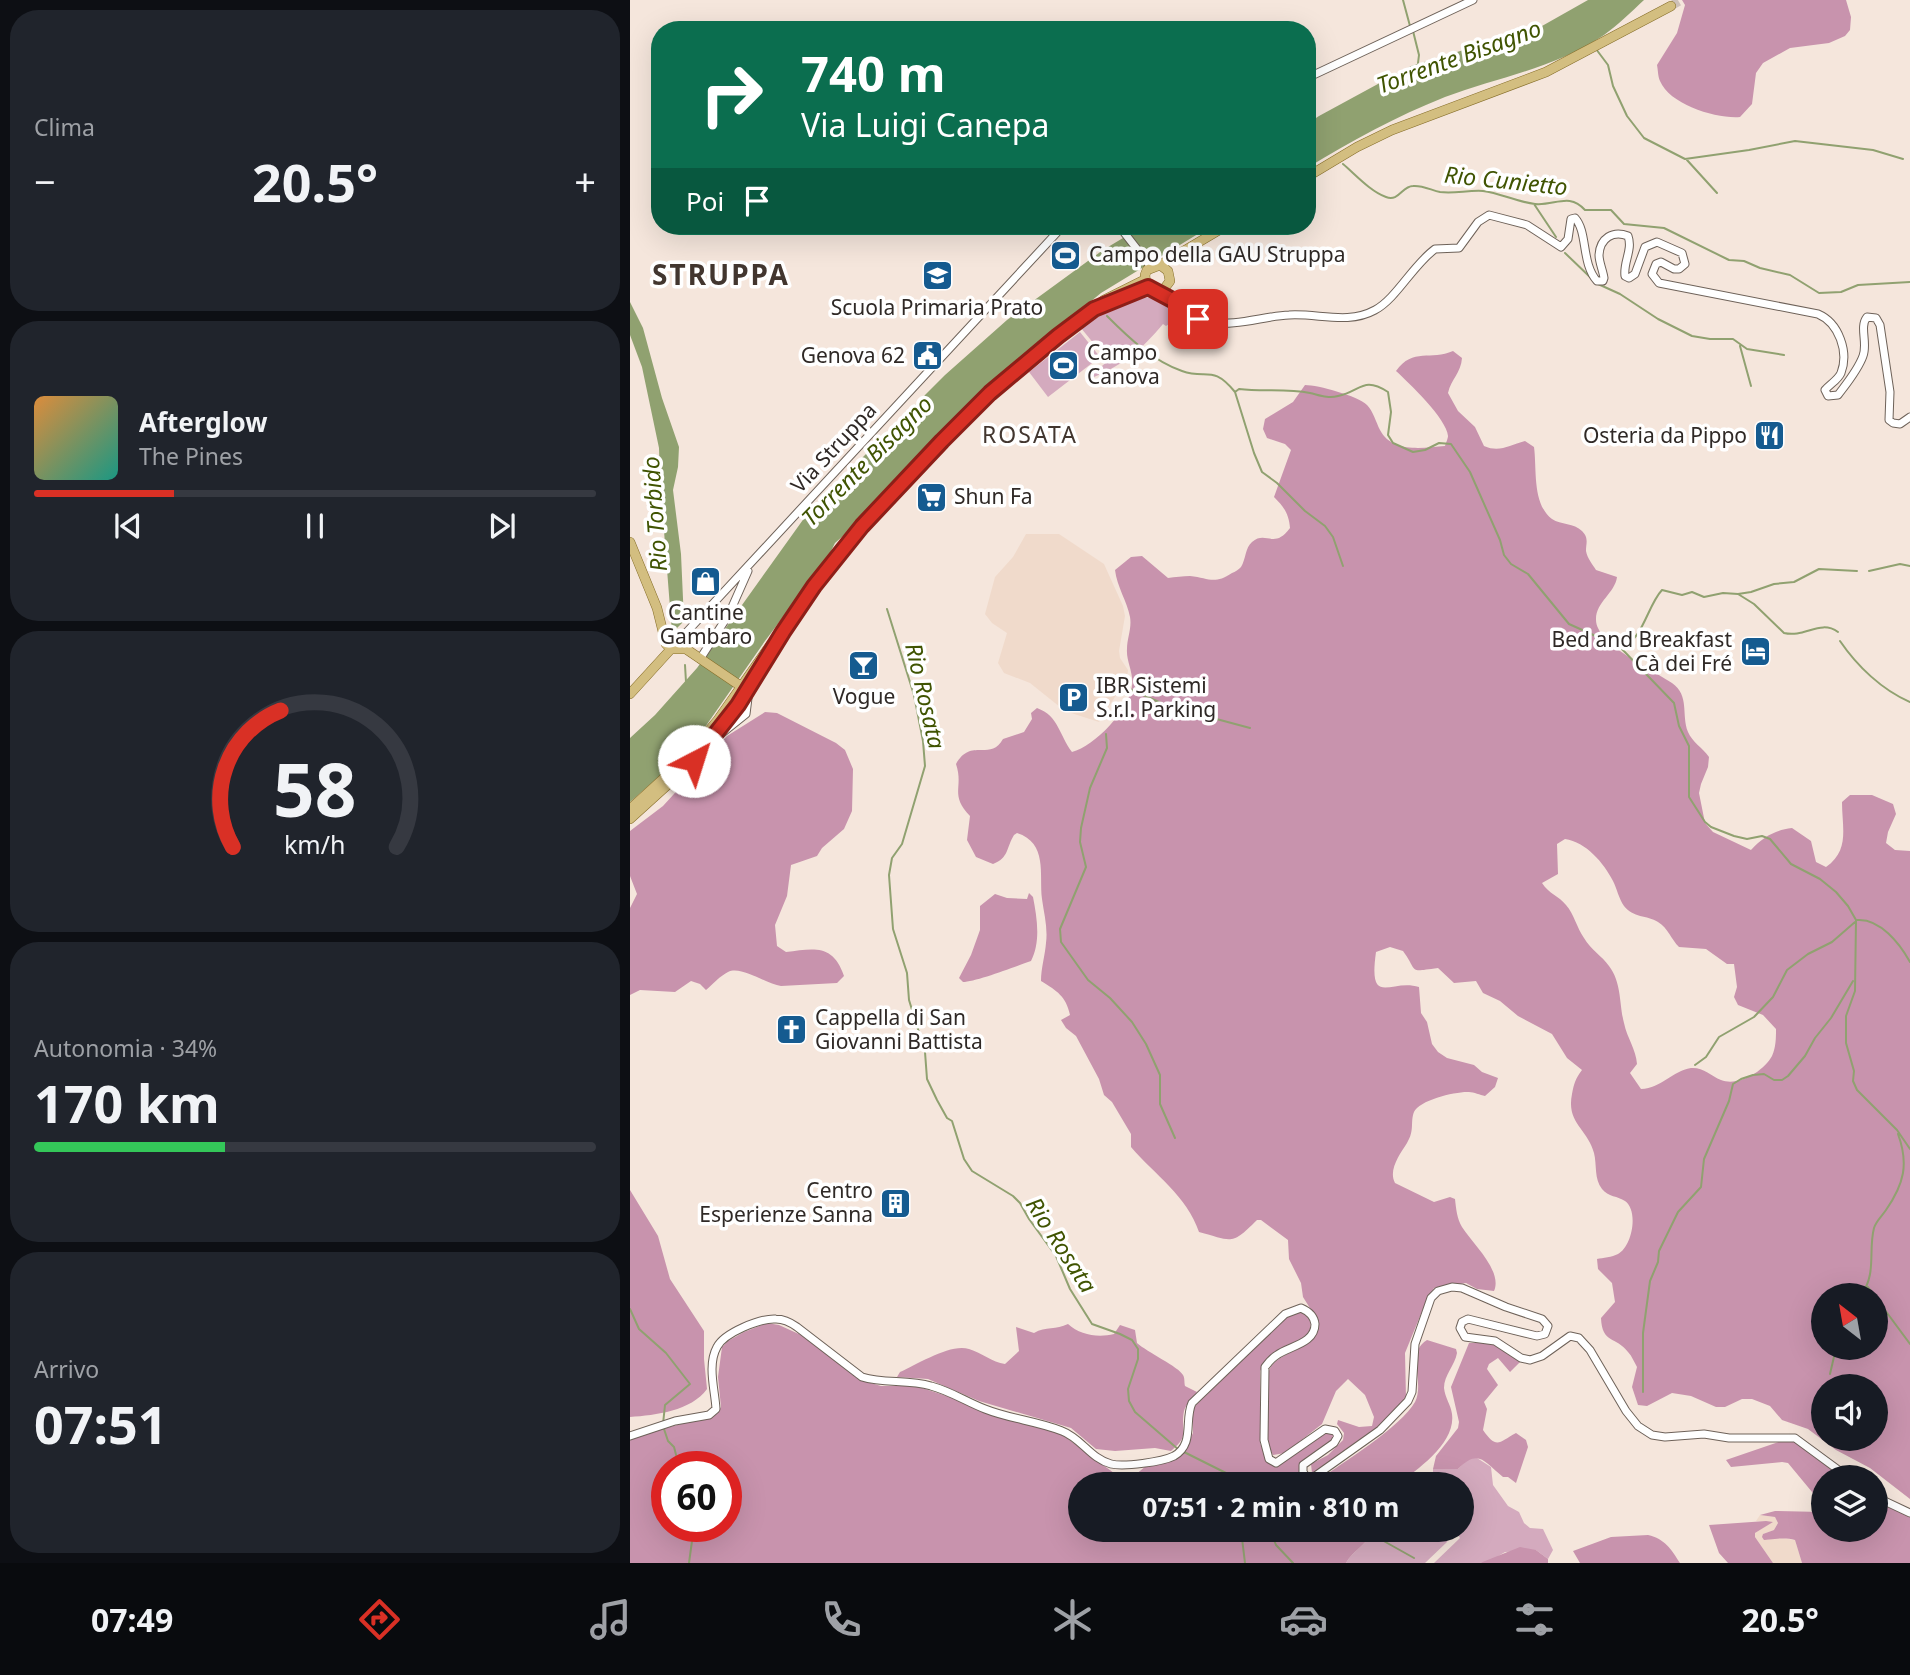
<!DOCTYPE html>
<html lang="it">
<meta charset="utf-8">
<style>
:root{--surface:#171b24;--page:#20242c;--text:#f1f3f6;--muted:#9ea1a6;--line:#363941;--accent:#d93025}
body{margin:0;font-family:"Noto Sans",sans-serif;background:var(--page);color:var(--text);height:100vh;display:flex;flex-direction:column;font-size:26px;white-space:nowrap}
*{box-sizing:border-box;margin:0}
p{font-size:23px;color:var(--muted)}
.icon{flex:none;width:38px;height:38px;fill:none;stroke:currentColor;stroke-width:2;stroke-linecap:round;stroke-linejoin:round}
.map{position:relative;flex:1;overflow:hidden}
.panel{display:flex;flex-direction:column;gap:10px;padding:10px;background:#0d0f14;width:630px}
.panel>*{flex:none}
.guide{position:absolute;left:21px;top:21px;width:665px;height:214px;border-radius:28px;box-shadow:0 7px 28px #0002;background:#0b6e4f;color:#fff;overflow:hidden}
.needle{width:46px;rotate:329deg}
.controls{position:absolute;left:1181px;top:1283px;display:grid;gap:14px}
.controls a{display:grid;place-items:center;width:77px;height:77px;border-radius:50%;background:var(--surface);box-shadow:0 7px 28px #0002;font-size:35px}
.speed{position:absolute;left:21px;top:1451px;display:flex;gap:14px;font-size:35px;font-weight:700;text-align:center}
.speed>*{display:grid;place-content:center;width:91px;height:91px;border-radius:50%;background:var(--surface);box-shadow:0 7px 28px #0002;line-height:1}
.speed .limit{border:10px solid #d22;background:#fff;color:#111}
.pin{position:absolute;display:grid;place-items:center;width:60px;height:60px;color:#fff;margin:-30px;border-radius:14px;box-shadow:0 4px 10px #0006}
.me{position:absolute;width:77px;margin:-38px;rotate:40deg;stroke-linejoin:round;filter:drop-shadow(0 0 5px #0008)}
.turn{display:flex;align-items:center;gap:24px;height:147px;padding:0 35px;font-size:32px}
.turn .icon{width:91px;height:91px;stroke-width:2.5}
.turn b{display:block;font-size:49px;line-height:60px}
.then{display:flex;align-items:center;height:66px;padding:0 35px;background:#0003;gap:14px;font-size:26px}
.big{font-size:52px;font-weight:700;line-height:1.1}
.panel .tile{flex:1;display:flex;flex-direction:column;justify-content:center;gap:10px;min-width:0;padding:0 24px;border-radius:28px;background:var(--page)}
.panel .dial{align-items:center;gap:0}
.dial svg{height:182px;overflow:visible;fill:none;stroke:var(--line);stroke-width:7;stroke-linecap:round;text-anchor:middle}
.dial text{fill:var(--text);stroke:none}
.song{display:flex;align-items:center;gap:21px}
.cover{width:84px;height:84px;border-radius:10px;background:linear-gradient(135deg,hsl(30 70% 55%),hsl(170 70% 35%))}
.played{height:7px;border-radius:4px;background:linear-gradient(90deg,var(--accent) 25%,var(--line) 25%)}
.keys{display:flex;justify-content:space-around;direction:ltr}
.heat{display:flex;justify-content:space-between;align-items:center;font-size:38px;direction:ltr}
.charge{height:10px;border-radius:5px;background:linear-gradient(90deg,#34c759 34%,var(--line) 0)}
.trip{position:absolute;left:438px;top:1472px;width:406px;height:70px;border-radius:35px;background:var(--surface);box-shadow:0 7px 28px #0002;font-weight:700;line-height:70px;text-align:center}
.dock{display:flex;height:112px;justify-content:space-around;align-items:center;background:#090b0e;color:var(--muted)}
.dock .icon{width:49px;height:49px}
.dock .current{color:var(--accent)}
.dock b{font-size:32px;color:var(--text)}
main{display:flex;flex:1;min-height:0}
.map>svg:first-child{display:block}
.built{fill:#f0dacb}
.green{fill:#d4aabe}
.forest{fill:#c893ad;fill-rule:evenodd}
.water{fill:#90a170}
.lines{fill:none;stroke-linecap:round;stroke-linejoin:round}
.stream{stroke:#90a170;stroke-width:2}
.major-tunnel{stroke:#cdc0b8;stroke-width:9;stroke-dasharray:9 4.5;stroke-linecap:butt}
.minor-casing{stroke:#6e6259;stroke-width:9}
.major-casing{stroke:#866e29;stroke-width:10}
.minor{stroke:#fff;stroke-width:7}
.major{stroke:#d3be80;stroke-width:9}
.route-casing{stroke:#8d1f18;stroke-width:18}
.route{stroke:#d93025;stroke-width:12}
.labels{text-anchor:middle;stroke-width:7;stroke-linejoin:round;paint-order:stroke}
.poi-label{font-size:21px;fill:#2f2926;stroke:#fff;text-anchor:start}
.street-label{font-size:21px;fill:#2f2926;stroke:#fff}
.water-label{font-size:23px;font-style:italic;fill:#405402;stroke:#fff}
.neighbourhood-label{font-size:23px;letter-spacing:2px;fill:#42362f;stroke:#fff}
.district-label{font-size:28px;font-weight:bold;letter-spacing:2px;fill:#42362f;stroke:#fff}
</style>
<main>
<section class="panel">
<div class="tile"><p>Clima</p>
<div class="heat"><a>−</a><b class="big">20.5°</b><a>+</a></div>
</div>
<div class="tile">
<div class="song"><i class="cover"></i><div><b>Afterglow</b><p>The Pines</p></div></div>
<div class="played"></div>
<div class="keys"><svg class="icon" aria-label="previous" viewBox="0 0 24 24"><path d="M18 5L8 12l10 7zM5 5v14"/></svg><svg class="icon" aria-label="pause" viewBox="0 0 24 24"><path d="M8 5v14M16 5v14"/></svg><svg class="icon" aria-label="next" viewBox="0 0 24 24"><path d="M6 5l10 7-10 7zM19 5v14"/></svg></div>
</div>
<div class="tile dial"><svg viewBox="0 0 100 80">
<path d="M14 69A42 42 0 1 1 86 69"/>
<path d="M14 69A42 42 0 0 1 35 9" stroke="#d93025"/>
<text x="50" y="56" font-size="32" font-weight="700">58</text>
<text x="50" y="72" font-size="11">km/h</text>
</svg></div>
<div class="tile"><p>Autonomia · 34%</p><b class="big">170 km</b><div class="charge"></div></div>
<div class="tile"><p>Arrivo</p><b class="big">07:51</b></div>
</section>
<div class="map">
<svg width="1280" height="1563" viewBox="0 0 1280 1563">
<rect width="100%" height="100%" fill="#f5e6dc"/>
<!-- built -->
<path class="built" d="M 396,534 L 429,534 L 474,564 L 493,606 L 495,616 L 489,651 L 490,658 L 498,670 L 497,678 L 469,722 L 435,711 L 400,683 L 374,673 L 368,663 L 377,633 L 362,623 L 355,614 L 365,577 L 383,557 Z
M 1130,1515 L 1145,1517 L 1148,1523 L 1144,1530 L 1133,1534 L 1137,1540 L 1146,1537 L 1165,1540 L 1172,1563 L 1143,1563 L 1125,1537 L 1125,1533 L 1142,1522 L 1126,1521 Z"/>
<!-- green -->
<path class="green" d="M 514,297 C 531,299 539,304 551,316 L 536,326 L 533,324 C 511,350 496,363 464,377 L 461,375 L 478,361 L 451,328 L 471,315 Z
M 450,332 L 470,357 L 418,397 L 399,372 Z
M 839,1457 L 847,1458 L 861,1467 L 863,1485 L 878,1506 L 889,1512 L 894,1523 L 900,1528 L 913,1529 L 923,1550 L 918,1559 L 906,1550 L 875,1552 L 860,1561 L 850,1563 L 804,1563 L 830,1538 L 825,1530 L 831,1530 L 831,1484 L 803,1484 L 803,1469 L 828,1469 Z
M 742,1530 L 818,1530 L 820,1532 L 817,1542 L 795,1563 L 716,1563 C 724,1549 737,1546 742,1530 Z"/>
<!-- forest -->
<path class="forest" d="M 1052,0 L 1216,0 L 1221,17 L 1220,30 L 1215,36 L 1199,43 L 1160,48 L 1133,63 L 1126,73 L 1122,104 L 1110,117 C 1087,119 1040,105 1030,81 C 1028,77 1028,70 1027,65 L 1047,33 L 1055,5 Z
M 823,351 L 832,358 C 831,373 821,379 818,393 L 828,411 L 845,427 L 854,446 C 870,453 879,445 895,441 L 904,447 C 907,469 902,504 922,519 C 931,525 944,523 952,531 C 959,538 956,543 956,551 C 957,558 963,565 966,570 L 987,577 C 985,593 966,602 966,619 C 965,644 1024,670 1042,683 C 1060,696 1051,714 1058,732 C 1062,742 1073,748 1079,757 L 1078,767 L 1071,784 L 1069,793 L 1075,823 L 1083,832 L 1121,850 C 1133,837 1145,830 1162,828 L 1181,841 L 1186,862 L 1196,867 C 1220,850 1212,828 1212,802 L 1220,795 L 1242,795 L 1263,804 L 1266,814 L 1258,832 L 1256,843 L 1265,850 L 1280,851 L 1280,1499 L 1240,1468 L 1206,1450 L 1178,1429 L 1152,1420 L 1140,1406 L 1122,1399 L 1112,1399 L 1095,1407 L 1086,1407 L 1061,1396 L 1042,1393 L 1017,1406 L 1008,1405 L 1002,1387 L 1007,1367 C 1004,1362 1002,1356 998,1352 C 986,1336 972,1344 971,1318 L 985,1302 L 982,1283 L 968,1269 L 967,1259 C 973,1258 982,1257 988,1254 C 1002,1247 1009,1211 995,1201 C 988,1196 978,1197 972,1189 C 964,1179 967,1165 964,1153 C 958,1129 936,1123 942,1094 C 944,1084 945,1079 952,1070 L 937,1058 L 922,1034 L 888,1016 L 870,1001 L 853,993 L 846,981 L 824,983 L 808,968 C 777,972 789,973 773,951 L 760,947 L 746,952 C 738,1009 761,978 789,987 L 791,1013 L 797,1022 L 802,1044 L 808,1052 L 817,1058 L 844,1065 L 852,1072 L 868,1078 L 865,1087 L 855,1096 C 850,1095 844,1092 839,1092 C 827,1091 789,1100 784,1112 C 780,1122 785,1130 777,1143 C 770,1154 758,1170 765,1183 L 804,1202 L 820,1197 L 825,1199 C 826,1208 827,1219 832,1227 C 842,1243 873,1271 864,1291 L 847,1289 L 836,1283 L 804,1288 L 795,1304 L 775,1353 L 776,1398 L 757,1422 L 686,1473 L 682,1473 L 681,1464 L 698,1455 L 713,1440 L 714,1433 L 707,1424 L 708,1420 L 729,1427 L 742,1426 L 744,1417 L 735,1395 L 718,1379 L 706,1391 L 692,1424 L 655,1453 L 643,1455 C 634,1442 631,1375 643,1364 C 660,1347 684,1352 688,1321 L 673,1297 L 671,1283 L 659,1259 L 658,1240 L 631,1220 L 627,1220 C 601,1246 603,1241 569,1232 C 557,1196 525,1175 501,1147 L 501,1134 L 482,1102 L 474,1095 L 469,1079 L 446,1036 L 436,1028 L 431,1020 L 440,1015 C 436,996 427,991 411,981 C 411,968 415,956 416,943 C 418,928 414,914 412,899 C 409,874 418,843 387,833 L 384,835 C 376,848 379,858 363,864 L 346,857 L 337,840 L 340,816 C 319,794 334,788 326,764 C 341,737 360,762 373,739 L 394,732 L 402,719 L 401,713 L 407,708 C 429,716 429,735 442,752 C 465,746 499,710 502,686 C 504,673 496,661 497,649 C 497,638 502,628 500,617 C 497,601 487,587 485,570 L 501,557 L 512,556 L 538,578 C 545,577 553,576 560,576 C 579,578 584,585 602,573 C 605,572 609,569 611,567 C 616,559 615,548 622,542 C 636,530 644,550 660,528 C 659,514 654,507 644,497 L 661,450 L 655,444 L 637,438 L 633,429 L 635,419 L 663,402 L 675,385 C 688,385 728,396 737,405 C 743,411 746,422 750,430 C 762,453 792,448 815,446 C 816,443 818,438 818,436 C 817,419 778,382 766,371 C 783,347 801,361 823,351 ZM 935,839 C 956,842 974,863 983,881 C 987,889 989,899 994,906 C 1003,918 1017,915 1028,922 C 1038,928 1041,939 1049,947 L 1076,949 L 1097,964 L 1104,964 L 1107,987 L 1104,997 L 1108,1005 L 1133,1015 L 1146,1029 C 1146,1038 1146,1047 1142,1056 C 1134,1071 1108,1087 1091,1080 C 1081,1076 1073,1067 1061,1068 C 1042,1071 1032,1088 1011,1089 L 1000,1073 L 1007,1064 C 1006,1049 997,1038 994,1023 C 989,1004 992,983 979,966 C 972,956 961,950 954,938 C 947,928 944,914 936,905 C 929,896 919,894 912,883 L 928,874 L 927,844 ZM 1194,1295 L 1246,1295 L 1246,1348 L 1194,1348 ZM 1194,1386 L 1246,1386 L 1246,1438 L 1194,1438 Z
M 135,712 L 147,713 L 206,743 L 215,750 L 223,769 L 222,811 L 214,829 L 192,848 L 187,856 L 161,865 L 157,896 L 145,925 L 147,946 L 156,952 C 183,949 203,943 214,976 L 207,983 L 151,986 C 136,984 111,965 98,972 C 90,976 83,984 76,990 L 70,984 L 61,981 L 45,992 L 10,990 L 0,995 L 0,908 L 7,894 L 0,876 L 0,831 L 33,806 L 97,736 Z
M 399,893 L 403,897 C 407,918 411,941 401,961 C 387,966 345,982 333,982 L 329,978 L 341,955 L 350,930 L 350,906 L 365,894 L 377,898 L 397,899 Z
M 0,1190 L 28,1236 L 40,1279 L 74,1331 L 74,1359 L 77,1389 C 61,1411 26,1415 0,1417 Z
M 667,1311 L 674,1312 L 681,1318 L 680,1331 C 666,1349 641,1349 630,1371 L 630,1443 L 638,1462 L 645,1465 L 696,1431 L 701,1430 L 705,1436 L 703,1442 L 671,1464 L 669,1468 C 672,1479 676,1482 687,1481 C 712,1463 771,1427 785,1402 C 795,1383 776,1352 797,1340 L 826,1349 L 827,1353 C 825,1365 814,1375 814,1388 C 815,1398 821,1405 822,1414 C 826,1443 788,1469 768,1484 L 450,1484 L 450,1530 L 742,1530 C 737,1546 724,1549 716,1563 L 0,1563 L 0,1438 L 87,1414 L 91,1407 L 88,1377 L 92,1347 L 98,1341 L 114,1332 L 137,1323 L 149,1325 L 171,1335 L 234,1381 L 251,1386 L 286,1386 L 430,1433 L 492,1479 L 499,1480 L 516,1466 L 553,1453 L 563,1433 L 563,1408 L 659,1315 ZM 37,1466 L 96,1466 L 96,1526 L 37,1526 Z
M 438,1324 C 450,1335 468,1338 484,1334 L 490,1325 L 505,1330 L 507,1343 C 517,1352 549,1367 553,1375 C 555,1378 554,1382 555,1386 L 567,1392 C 562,1398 556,1404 554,1411 C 550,1431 561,1435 541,1451 L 525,1448 L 485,1451 L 466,1449 L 441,1428 L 349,1401 L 298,1379 L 267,1377 L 270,1372 C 288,1364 321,1343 339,1349 C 352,1353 362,1362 375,1364 L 389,1351 L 386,1327 L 404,1333 C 416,1326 426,1330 438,1324 Z
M 839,1343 L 863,1343 L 891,1361 L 880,1372 L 868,1358 L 859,1364 L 857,1369 L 868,1385 L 854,1402 L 857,1409 L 853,1430 C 867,1450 869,1442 886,1433 L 896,1440 L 898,1447 L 886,1483 L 878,1477 L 873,1477 C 854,1462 849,1448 828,1469 L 803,1469 L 806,1456 L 828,1428 L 829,1422 L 821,1387 Z
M 1154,1440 L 1165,1440 L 1211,1477 L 1194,1477 L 1194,1530 L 1246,1530 L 1246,1500 L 1280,1517 L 1280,1563 L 1172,1563 L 1165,1540 C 1155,1537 1145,1539 1134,1540 L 1132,1537 L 1133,1534 L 1144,1530 L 1148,1523 L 1145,1517 L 1130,1515 L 1145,1511 L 1191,1512 L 1192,1504 L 1158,1463 L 1152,1462 L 1101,1467 L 1096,1460 Z
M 1136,1521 L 1143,1522 L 1125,1533 L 1125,1537 L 1143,1563 L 1098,1563 L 1089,1553 L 1079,1525 Z
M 1018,1535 C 1035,1539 1041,1549 1050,1563 L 950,1563 L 943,1551 L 981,1537 Z
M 890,1547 L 906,1550 L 918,1559 L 918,1563 L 850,1563 Z"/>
<!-- water -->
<path class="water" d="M 958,0 L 1014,0 C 1001,12 988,25 974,35 C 926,68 868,77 815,97 C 767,116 721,141 677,168 L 677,124 L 689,116 L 781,66 L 912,26 Z
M 513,226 L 581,226 L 471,293 L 382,366 L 321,424 L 222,528 L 205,543 L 198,557 L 135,641 L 66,740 L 32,774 L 0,802 L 0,738 L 25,715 L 67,668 L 180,510 L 315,375 L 377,320 L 473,250 Z
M 0,302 L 13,328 L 32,398 L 49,447 L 48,467 L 43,490 L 51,554 L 54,621 L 42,633 L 30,480 L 29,448 L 12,367 L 0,335 Z"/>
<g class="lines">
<!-- stream -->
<path class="stream" d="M 773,0 L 780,26
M 783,31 L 789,55 L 788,63
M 966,49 L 978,65 L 983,86 L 997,116 L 1014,138 L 1055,159 L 1119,150 L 1165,141 L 1243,150 L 1273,159
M 1057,160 L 1087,193
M 713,164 C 726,175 740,191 756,197 C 769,202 772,186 783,186 C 792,185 801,190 810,192 C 824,194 838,190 853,191 C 870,193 887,202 905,204 C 925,206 939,192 955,210 L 981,210 L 994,224 L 1034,228 L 1099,260 L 1114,261 L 1130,268 L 1160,275 L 1189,293 L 1211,292 L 1228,285 L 1280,282
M 904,204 L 926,237
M 935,253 L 961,278
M 968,284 L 990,294 L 1028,319 L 1062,336 L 1080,339 L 1103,339 L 1117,349 L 1154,355
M 477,316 C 499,338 523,361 552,371 C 577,380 582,364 605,392 L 609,389 C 633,392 656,388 680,393 C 689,395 698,399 708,396 C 731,391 733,376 758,392 L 761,412 L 758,435 L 763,443 L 783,452 L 795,450 L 809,443 L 821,444 L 840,472 L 870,540 L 874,555 L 881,564 L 898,574 L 939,624 L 990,647 L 1044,703 L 1049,726 L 1059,746 L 1059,797 L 1075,822 L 1081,827 L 1104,836 L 1117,839 L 1132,836 L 1140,839 L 1161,864 L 1190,879 L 1206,892 L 1218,906 L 1226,920 L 1225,991 L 1216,1016 L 1216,1043 L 1224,1071 L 1223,1081 L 1227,1090 L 1267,1130 L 1280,1149
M 1110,346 L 1121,386
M 605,392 L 624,453 L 632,472 L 647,483 L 675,511 L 695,526 L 703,537 L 713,566
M 1239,571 L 1270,564 L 1280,566
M 1108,594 L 1124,604 L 1154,633 C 1175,638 1190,619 1208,632
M 257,609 L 284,695 L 293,741 L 295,766 L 272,844 L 262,858 L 259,875 L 263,929 L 277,973 L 279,1000 L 295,1052 L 297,1079 L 307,1100 L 317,1118 L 322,1121 L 334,1159 L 342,1171 L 383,1196 L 390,1203 L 399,1219 L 426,1256 L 440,1289 L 462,1324 L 490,1334 L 502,1340 L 508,1349 L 508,1359 L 498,1389 L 499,1401 L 505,1412 L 549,1450
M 1210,641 C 1227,666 1252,690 1280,702
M 991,647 C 1013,641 1017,606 1032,590 L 1052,595 L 1062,592 L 1074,597 L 1093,593 L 1108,594 L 1121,592 L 1144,584 L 1164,582 L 1189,569 L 1227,571
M 55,665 L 56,682
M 497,688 L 538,706 L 620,728
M 476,734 L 477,748 L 460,788 L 451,828 L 450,842 L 456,867 L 430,929 L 431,942 L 458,980 L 480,998 L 502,1022 L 516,1044 L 530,1075 L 530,1104 L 545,1138
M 1227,920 C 1250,918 1270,944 1280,962
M 1065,1065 L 1076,1057 L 1089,1037 L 1124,1017 L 1143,997 L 1157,970 L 1178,954 L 1202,942 L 1225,922
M 1238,1287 L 1244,1295
M 1231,1295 C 1247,1274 1238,1251 1244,1228 C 1246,1221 1252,1216 1256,1210 C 1274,1184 1279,1164 1268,1134
M 1246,1298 L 1280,1344
M 0,1309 L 9,1329 L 36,1353 L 60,1384 L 35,1405 L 33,1424
M 1200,1374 L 1206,1348
M 1013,1392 L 1013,1333 L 1020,1281 L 1028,1262 L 1029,1251 L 1048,1212 L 1071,1187 L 1074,1159 L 1099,1101 L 1103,1084 L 1111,1079 L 1123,1075 L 1134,1074 L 1144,1080 L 1152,1080 L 1158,1076 L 1175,1056 L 1185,1038 L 1201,1018 L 1223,981
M 34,1429 L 38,1441 L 44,1447 L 49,1466
M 554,1452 L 596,1473 L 600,1484
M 598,1473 L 618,1484
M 633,1484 L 642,1484
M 611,1530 L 615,1563
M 640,1530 L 646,1545 L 663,1563
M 734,1530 L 784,1558
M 59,1563 L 62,1541 L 60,1526"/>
<!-- major-tunnel -->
<path class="major-tunnel" d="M 1041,6 L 1051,0"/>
<defs>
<path id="minor" d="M 677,78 L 843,0
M 489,226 L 521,267
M 529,291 C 544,300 562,319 579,322 C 605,327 634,316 659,315 C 688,313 718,325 745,310 C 766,299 783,265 805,249 L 829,248 L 848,222 L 859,215 L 897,225 L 931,247 L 938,239 L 941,219 L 945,218 C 958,232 951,263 967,281 L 973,281 L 974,278 C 973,271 969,262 969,255 C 970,238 983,230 998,236 C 1003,250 993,262 995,276 L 999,278 L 1005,274 L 1015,247 L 1027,242 L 1052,253 L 1055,264 L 1049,269 L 1044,269 L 1031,262 L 1026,264 L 1022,274 L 1029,283 L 1188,314 C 1209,323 1219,352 1211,373 C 1208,380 1200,384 1195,390 L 1198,396 L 1208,395 C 1217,383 1228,370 1233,356 C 1238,343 1229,327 1237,317 L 1246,318 L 1250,325 L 1260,392 L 1259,420 L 1263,423 L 1270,424 L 1280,417
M 41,649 L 433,226
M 70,659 L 99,614 L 118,571
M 86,738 L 116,714 L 118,698 L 113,689
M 0,1436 L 45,1421 L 79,1415 L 86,1409 C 85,1390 77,1365 87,1347 C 94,1333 130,1318 146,1319 C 154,1319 160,1322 167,1327 L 232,1377 C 254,1384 278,1379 301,1386 C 320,1391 337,1402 355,1409 C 380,1419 407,1421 432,1431 C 451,1438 461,1459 481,1464 C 494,1467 532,1462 544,1456 C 565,1444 554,1420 562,1403 L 655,1314 L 671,1308 C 678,1311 684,1315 685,1324 C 685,1344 659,1346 647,1355 C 642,1358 638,1363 635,1367 L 634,1440 L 639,1459 L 646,1463 L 695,1429 L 705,1431 L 708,1436 L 704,1443 L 673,1465 L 673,1472 L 677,1478 L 681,1479 L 750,1430 L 778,1401 L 782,1392 L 785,1344 L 801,1298 L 808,1291 L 822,1287 L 832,1288 L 876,1307 L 912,1319 L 918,1326 L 915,1334 L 907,1336 L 838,1319 L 832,1322 L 830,1328 L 835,1337 L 865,1341 L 891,1358 L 900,1360 L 912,1356 L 940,1336 L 949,1338 L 960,1350 L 996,1411 L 1008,1426 L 1022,1435 L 1035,1437 L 1074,1434 L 1099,1438 L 1165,1438 L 1218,1477
M 1246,1497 L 1280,1513"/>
<path id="major" d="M 677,177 L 727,147 L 762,130 L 916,72 L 1041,6
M 530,265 L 538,271 L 540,281 L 534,289 L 525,291 L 516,284 L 515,275 L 517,270 L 530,265 L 596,226
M 482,302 L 518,287
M 0,542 L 27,608 L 36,644 L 41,649
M 41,649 L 56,649 L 112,687
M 0,694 L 41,649
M 0,809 L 57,757 L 87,721 L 141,644
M 0,819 L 64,761 L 80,743 L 108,705 L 153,631 L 184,586 L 232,526 L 293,461 L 360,393 L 428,336 L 474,300 L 514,280"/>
</defs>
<!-- minor casing -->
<use href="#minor" class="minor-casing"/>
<!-- major casing -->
<use href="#major" class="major-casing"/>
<!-- minor -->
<use href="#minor" class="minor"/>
<!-- major -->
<use href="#major" class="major"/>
</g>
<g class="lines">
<defs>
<path id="route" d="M 64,761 L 108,705 L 153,632 L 184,586 L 232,526 L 312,441 L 360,393 L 428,336 L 464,309 L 518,287 L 548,303 L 568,319"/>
</defs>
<!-- route casing -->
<use href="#route" class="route-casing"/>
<!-- route -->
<use href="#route" class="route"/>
</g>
<!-- icons -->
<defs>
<symbol id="stadium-square" viewBox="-11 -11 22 22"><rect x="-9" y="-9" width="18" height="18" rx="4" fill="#155b90" stroke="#fff"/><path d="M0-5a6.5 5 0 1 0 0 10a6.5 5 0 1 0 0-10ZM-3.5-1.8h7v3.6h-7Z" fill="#fff"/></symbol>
<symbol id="school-square" viewBox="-11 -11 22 22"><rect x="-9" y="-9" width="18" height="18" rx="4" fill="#155b90" stroke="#fff"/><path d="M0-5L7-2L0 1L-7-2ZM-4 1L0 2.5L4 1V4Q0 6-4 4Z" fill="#fff"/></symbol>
<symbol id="civic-square" viewBox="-11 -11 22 22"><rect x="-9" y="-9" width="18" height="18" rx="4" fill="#155b90" stroke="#fff"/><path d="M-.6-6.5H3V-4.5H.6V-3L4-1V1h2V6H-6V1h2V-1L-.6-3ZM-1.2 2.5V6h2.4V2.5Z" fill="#fff"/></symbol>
<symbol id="restaurant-square" viewBox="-11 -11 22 22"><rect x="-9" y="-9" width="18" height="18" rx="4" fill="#155b90" stroke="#fff"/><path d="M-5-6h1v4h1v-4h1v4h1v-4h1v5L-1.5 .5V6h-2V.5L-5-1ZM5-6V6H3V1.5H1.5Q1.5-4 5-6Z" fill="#fff"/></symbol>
<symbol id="supermarket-square" viewBox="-11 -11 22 22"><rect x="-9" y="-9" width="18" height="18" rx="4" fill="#155b90" stroke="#fff"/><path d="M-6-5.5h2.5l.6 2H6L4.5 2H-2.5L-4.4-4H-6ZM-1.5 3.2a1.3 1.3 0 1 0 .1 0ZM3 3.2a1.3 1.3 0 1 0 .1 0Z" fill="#fff"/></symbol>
<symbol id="shop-square" viewBox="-11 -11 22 22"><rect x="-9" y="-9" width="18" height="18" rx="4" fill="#155b90" stroke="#fff"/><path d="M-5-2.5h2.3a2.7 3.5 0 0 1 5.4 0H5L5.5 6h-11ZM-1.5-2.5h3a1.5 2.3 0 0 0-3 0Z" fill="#fff"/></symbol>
<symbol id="hotel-square" viewBox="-11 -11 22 22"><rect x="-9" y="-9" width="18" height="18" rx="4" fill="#155b90" stroke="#fff"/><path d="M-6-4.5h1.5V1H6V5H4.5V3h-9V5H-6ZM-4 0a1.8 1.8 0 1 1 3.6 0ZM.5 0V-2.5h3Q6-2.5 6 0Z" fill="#fff"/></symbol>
<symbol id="bar-square" viewBox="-11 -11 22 22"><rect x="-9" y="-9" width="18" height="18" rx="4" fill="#155b90" stroke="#fff"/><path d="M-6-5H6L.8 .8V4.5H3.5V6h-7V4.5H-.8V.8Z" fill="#fff"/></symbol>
<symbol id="parking-square" viewBox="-11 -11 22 22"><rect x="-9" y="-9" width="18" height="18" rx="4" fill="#155b90" stroke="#fff"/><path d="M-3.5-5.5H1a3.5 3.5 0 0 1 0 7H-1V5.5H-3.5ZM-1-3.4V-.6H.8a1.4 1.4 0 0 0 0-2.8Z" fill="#fff"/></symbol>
<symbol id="church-square" viewBox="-11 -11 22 22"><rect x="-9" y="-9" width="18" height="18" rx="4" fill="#155b90" stroke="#fff"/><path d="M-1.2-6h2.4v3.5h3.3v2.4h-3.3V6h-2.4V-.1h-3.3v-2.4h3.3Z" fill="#fff"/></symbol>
<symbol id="building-square" viewBox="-11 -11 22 22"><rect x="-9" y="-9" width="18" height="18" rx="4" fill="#155b90" stroke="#fff"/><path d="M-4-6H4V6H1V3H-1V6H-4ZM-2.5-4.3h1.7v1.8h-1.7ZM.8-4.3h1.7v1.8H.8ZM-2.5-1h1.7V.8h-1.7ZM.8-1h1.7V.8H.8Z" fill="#fff"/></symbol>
</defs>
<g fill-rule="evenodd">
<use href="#stadium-square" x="418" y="238" width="35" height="35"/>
<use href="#school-square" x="290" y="258" width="35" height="35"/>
<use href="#civic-square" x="280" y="338" width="35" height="35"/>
<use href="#stadium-square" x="416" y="348" width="35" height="35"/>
<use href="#restaurant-square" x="1122" y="418" width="35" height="35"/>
<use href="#supermarket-square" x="284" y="480" width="35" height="35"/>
<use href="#shop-square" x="58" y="564" width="35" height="35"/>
<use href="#hotel-square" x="1108" y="634" width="35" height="35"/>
<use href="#bar-square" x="216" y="648" width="35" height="35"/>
<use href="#parking-square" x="426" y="680" width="35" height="35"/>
<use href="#church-square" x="144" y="1012" width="35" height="35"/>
<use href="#building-square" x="248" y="1186" width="35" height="35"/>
</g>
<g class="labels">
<!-- poi labels -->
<g class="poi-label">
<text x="459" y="262">Campo della GAU Struppa</text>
<text x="307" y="315" text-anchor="middle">Scuola Primaria Prato</text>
<text x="457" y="360">Campo<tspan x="457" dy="24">Canova</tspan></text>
<text x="275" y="363" text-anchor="end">Genova 62</text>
<text x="1117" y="443" text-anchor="end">Osteria da Pippo</text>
<text x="324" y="504">Shun Fa</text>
<text x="76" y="620" text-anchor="middle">Cantine<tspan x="76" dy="24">Gambaro</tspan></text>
<text x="1102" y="647" text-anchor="end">Bed and Breakfast<tspan x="1102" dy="24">Cà dei Fré</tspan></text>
<text x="466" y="693">IBR Sistemi<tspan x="466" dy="24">S.r.l. Parking</tspan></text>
<text x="234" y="704" text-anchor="middle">Vogue</text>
<text x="185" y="1025">Cappella di San<tspan x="185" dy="24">Giovanni Battista</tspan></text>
<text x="243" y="1198" text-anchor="end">Centro<tspan x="243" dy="24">Esperienze Sanna</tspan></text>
</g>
<!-- street labels -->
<g class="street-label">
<text transform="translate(204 448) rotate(-47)" y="7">Via Struppa</text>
</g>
<!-- water labels -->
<g class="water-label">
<text transform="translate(829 57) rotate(-20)" y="8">Torrente Bisagno</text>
<text transform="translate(876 181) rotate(6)" y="8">Rio Cunietto</text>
<text transform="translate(237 461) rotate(-45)" y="8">Torrente Bisagno</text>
<text transform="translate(25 514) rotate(-94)" y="8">Rio Torbido</text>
<text transform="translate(295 696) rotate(77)" y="8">Rio Rosata</text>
<text transform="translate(431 1245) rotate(57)" y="8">Rio Rosata</text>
</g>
<!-- neighbourhood labels -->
<g class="neighbourhood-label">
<text x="400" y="443">ROSATA</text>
</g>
<!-- district labels -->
<g class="district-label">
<text x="91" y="285">STRUPPA</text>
</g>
</g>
</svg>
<div class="controls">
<a><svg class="needle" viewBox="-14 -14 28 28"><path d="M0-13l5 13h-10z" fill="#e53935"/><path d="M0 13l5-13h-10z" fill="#9ea1a6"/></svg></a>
<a><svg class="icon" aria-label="sound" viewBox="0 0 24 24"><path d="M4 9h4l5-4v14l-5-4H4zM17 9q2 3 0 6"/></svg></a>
<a><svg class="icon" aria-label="layers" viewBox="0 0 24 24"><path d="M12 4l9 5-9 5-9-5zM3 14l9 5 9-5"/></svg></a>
</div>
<div class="speed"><div class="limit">60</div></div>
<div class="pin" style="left:568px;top:319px;background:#d93025"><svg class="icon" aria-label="arrive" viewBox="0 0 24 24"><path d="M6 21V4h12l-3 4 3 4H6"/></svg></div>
<svg class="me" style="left:64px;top:761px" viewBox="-20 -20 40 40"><circle r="19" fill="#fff"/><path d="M0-13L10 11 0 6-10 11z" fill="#d93025"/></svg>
<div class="trip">07:51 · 2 min · 810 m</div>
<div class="guide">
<div class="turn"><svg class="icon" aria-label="right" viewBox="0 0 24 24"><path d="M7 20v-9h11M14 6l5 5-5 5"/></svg><div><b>740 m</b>Via Luigi Canepa</div></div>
<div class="then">Poi<svg class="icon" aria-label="arrive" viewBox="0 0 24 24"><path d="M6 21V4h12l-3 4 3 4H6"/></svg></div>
</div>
</div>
</main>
<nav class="dock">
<b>07:49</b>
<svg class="icon current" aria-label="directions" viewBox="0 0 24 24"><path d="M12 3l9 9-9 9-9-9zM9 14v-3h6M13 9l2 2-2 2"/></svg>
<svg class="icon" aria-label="music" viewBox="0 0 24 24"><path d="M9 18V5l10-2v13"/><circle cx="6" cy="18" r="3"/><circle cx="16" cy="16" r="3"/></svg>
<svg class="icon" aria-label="phone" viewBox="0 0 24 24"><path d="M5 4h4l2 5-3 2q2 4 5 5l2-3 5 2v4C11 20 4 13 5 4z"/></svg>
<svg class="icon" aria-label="climate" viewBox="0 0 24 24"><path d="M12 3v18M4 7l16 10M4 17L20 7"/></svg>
<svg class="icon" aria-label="car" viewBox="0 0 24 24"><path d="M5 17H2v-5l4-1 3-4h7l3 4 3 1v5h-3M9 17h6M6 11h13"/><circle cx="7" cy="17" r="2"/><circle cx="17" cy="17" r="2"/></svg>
<svg class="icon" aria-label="filters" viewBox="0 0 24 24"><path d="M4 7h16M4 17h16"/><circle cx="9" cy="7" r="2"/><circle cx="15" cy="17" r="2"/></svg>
<b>20.5°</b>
</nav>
